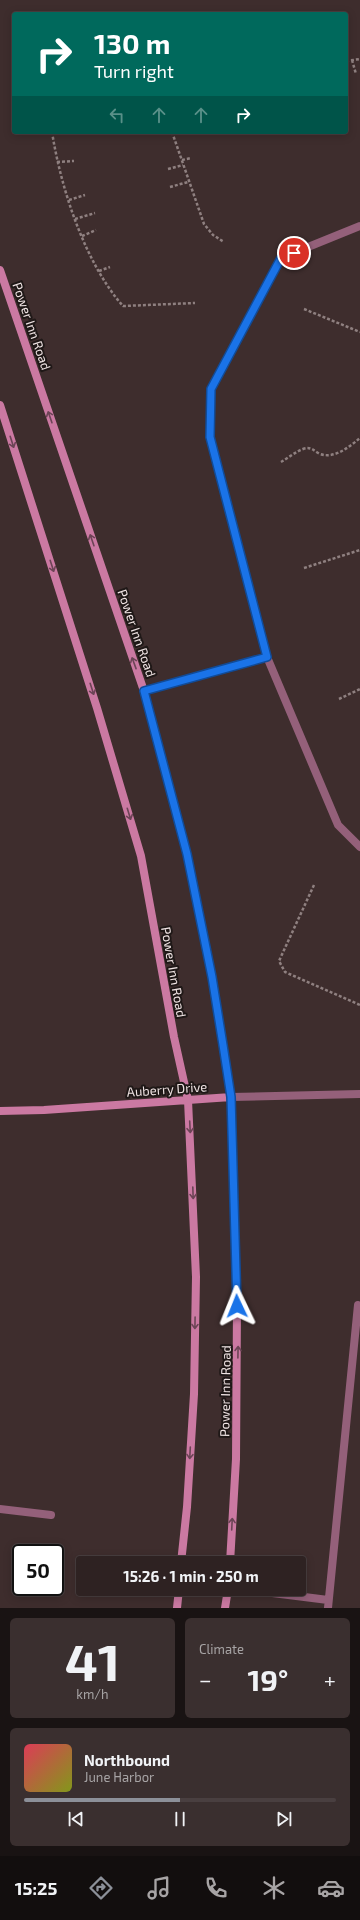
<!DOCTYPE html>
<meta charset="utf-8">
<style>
:root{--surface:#2e2222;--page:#3a2f2f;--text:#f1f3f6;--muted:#a7a4a5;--line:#493f40;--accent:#8c9099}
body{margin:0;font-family:"Exo 2",sans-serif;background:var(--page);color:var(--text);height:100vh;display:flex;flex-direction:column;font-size:15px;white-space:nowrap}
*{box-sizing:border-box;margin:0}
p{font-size:13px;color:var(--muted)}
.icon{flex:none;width:22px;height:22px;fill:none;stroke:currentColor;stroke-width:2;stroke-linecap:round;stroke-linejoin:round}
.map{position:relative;height:1608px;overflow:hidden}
.panel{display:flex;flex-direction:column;gap:10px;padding:10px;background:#191313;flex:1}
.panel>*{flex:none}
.banner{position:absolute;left:12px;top:12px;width:336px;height:122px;border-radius:4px;box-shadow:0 2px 10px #0003,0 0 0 1px var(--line);background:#00695c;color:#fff;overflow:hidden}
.speed{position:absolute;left:12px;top:1544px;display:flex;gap:8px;font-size:20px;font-weight:700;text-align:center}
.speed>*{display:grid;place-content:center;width:52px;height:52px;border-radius:50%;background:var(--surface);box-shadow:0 2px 10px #0003,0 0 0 1px var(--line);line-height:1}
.speed .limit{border:2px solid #111;border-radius:6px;background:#fff;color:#111}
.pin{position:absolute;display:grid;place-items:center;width:34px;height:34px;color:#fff;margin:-17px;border:2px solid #fff;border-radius:50%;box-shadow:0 1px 4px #0007}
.me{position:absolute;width:44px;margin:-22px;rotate:358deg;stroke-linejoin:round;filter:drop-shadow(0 0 3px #0008)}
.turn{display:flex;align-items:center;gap:14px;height:84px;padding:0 16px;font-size:18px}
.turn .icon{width:52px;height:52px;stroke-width:2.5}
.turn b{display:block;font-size:28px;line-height:34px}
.lanes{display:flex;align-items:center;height:38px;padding:0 16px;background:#0003;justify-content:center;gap:20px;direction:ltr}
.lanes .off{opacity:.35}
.big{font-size:30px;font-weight:700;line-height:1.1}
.panel .card{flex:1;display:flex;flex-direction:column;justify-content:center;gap:6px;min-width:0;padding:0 14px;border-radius:6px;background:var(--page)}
.panel .dial{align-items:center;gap:0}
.dial b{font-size:52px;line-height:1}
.song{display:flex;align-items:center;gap:12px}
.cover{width:48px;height:48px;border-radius:6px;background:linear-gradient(135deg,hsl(350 70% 55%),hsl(70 70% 35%))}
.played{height:4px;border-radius:2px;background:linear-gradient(90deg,var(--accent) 50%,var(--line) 50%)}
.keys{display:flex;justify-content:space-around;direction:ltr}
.heat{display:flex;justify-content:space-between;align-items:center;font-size:22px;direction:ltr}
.panel .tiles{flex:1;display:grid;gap:10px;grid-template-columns:1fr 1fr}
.card:last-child{grid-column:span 2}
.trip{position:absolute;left:76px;top:1556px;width:230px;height:40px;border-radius:4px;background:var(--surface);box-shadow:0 2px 10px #0003,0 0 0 1px var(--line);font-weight:700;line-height:40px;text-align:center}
.menu{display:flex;height:64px;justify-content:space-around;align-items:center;background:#120e0e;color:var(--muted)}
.menu .icon{width:28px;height:28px}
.menu .on{color:var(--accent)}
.menu b{font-size:18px;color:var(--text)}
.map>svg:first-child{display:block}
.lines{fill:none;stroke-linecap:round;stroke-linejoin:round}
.path{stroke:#8f8080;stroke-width:2.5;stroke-dasharray:3 2;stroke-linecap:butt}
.lane{stroke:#94607a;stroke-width:8}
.street{stroke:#94607a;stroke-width:8}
.secondary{stroke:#cb79a2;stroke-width:8}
.oneway{stroke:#6c4456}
.route-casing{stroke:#114b97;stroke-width:10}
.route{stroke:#1a73e8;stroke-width:7}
.labels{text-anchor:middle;stroke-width:4;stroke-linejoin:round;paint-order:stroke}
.street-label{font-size:13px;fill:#efe3e3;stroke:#1f1817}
</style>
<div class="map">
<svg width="360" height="1608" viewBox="0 0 360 1608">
<rect width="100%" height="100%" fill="#3e2d2d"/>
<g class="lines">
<!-- path -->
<path class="path" d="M 352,60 L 356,74
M 346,61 L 360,59
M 52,132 C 61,189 85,263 123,306 L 195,303
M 172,132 L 204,224 L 213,235 L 224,242
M 182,160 L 191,158
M 57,162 L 74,161
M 168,169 L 183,165
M 170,187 L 188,182
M 69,200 L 85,195
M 75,219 L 95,213
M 82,236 L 96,230
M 99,271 L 110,267
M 304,309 L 360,332
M 281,462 C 288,458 295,452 303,449 C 311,446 314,451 320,454 C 335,459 349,447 360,438
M 304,568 L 360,550
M 339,699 L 360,689
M 314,885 L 279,961 L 285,972 L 360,1005"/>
<!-- lane -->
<path class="lane" d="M 360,226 L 281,258 L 211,389 L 210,437 L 267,657 L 338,825 L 360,847
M 144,691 L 267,657
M 241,1589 L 328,1600
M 328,1608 L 358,1305 L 360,1306"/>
<!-- street -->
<path class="street" d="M 231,1097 L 360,1094
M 0,1509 L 51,1515"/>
<!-- secondary -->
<path class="secondary" d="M 0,270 L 144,691 L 187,854 L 212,977 L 231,1097 L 237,1306 L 236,1459 L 230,1563
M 0,405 L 97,708 L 141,856 L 174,1037 L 188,1100 L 196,1277 L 194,1394 L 187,1507 L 181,1563
M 0,1111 L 44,1110 L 231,1097
M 177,1608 L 179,1589
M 225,1608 L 228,1589"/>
</g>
<!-- one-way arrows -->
<defs><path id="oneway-shaft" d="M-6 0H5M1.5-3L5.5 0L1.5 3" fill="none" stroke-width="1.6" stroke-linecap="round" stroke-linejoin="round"/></defs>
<g class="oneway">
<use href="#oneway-shaft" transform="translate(50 417) rotate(-109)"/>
<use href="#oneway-shaft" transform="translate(12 442) rotate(72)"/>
<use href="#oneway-shaft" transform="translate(92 540) rotate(-109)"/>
<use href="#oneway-shaft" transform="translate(52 566) rotate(72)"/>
<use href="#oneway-shaft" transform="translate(134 663) rotate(-110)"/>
<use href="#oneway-shaft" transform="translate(92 689) rotate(72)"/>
<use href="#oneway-shaft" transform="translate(129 814) rotate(73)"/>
<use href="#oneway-shaft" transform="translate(190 1127) rotate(87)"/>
<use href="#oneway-shaft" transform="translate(193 1193) rotate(88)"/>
<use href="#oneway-shaft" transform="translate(195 1323) rotate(91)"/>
<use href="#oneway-shaft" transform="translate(238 1352) rotate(-89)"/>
<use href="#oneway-shaft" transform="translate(190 1453) rotate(93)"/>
<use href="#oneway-shaft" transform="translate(232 1524) rotate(-87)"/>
</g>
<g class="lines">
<defs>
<path id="route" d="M 237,1306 L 231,1097 L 223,1045 L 212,977 L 187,854 L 144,691 L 267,657 L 210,437 L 211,389 L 281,258 L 294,253"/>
</defs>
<!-- route casing -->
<use href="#route" class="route-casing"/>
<!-- route -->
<use href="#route" class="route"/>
</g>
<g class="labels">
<!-- street labels -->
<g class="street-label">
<text transform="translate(32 326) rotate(71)" y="5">Power Inn Road</text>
<text transform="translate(137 633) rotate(71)" y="5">Power Inn Road</text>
<text transform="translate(174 972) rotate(80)" y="5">Power Inn Road</text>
<text transform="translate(167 1089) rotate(-4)" y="5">Auberry Drive</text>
<text transform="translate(225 1391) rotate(-89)" y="5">Power Inn Road</text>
</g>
</g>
</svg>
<div class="speed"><div class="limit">50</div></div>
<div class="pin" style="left:294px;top:253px;background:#d93025"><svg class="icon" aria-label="arrive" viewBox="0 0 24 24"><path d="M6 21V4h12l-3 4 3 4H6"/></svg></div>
<svg class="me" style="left:237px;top:1306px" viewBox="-20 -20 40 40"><path d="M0-17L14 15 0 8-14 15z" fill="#1a73e8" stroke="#fff" stroke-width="4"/></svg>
<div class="trip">15:26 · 1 min · 250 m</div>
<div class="banner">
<div class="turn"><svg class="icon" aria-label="right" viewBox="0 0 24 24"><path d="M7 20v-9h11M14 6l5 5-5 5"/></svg><div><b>130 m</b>Turn right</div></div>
<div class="lanes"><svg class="icon off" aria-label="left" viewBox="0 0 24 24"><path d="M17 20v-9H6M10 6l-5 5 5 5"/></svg><svg class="icon off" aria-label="ahead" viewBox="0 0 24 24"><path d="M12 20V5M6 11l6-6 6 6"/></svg><svg class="icon off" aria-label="ahead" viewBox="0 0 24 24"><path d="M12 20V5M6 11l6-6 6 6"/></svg><svg class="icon" aria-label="right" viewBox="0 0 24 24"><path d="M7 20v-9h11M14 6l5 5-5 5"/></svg></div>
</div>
</div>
<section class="panel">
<div class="tiles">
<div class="card dial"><b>41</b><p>km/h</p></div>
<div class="card"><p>Climate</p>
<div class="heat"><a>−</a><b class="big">19°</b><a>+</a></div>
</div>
<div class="card">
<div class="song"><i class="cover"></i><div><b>Northbound</b><p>June Harbor</p></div></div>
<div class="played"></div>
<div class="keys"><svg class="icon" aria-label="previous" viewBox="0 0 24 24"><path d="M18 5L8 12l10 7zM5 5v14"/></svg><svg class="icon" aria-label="pause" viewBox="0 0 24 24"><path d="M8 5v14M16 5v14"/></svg><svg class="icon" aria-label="next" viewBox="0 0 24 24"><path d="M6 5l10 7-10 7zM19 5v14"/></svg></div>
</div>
</div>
</section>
<nav class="menu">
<b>15:25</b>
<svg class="icon on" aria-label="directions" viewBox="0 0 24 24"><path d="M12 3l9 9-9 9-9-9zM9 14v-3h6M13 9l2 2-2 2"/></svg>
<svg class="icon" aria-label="music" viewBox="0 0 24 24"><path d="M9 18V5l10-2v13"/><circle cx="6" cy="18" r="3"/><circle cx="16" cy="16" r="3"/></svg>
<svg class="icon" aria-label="phone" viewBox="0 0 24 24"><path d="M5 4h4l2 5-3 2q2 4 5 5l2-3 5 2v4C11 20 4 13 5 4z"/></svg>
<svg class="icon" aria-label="climate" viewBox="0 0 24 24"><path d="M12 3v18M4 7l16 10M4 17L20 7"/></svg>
<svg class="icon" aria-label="car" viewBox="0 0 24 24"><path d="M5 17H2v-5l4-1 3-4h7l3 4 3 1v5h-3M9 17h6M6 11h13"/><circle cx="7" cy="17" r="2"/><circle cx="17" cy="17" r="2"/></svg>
</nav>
